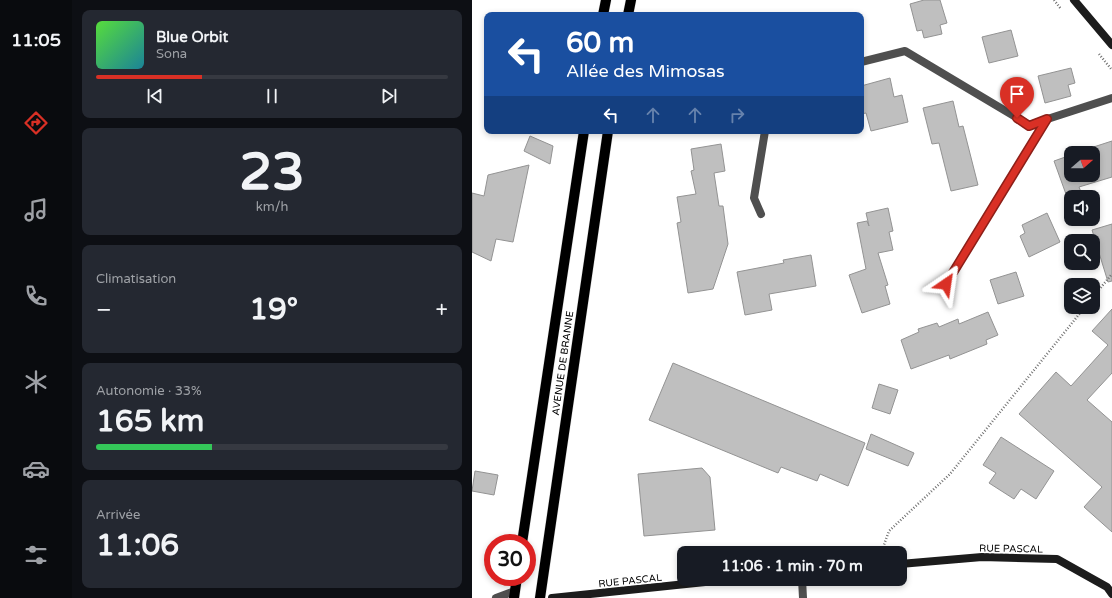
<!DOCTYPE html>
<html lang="fr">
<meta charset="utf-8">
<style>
:root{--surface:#171b24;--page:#242831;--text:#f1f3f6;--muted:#9ea1a6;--line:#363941;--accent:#d93025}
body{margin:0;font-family:"Varela Round",sans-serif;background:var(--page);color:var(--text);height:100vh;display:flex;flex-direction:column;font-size:15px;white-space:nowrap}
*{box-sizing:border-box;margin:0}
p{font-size:13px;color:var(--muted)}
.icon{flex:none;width:22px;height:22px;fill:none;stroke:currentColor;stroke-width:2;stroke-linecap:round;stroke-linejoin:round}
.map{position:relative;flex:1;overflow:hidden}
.details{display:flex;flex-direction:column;gap:10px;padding:10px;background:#0d0f14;width:400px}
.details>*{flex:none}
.top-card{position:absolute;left:12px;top:12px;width:380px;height:122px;border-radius:8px;box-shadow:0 2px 6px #0003;background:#1a4fa0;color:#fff;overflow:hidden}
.needle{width:26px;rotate:70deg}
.tools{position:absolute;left:592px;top:146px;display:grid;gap:8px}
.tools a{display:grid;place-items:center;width:36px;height:36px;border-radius:8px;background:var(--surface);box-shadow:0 2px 6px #0003;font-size:20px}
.speed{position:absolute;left:12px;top:534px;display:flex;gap:8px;font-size:20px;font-weight:700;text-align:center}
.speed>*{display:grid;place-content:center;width:52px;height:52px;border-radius:50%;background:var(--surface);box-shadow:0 2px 6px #0003;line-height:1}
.speed .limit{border:6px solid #d22;background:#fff;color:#111}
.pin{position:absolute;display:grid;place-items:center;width:34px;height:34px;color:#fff;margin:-41px -17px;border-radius:50% 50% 50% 0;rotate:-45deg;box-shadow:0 0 4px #0007}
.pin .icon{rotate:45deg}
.me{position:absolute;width:44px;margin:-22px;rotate:32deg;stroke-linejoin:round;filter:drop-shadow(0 0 3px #0008)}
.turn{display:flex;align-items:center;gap:14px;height:84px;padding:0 16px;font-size:18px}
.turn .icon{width:52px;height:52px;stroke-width:2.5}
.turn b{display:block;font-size:28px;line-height:34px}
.lanes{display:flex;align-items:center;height:38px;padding:0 16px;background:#0003;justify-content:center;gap:20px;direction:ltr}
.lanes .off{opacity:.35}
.big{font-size:30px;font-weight:700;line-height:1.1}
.details .tile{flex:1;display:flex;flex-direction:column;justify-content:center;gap:6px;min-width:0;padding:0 14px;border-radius:8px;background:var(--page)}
.details .dial{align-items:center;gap:0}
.dial b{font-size:52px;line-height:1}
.song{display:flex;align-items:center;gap:12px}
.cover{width:48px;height:48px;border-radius:6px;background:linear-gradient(135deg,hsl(110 70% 55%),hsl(190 70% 35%))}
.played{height:4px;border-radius:2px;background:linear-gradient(90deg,var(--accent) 30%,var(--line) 30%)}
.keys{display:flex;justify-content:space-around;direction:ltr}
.heat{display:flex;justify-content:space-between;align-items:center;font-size:22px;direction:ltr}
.charge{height:6px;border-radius:3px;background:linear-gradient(90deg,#34c759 33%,var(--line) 0)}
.trip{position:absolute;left:205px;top:546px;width:230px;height:40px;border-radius:8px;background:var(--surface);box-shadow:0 2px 6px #0003;font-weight:700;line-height:40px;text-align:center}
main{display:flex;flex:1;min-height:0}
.tabs{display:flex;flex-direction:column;width:72px;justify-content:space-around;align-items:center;background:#090b0e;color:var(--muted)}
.tabs .icon{width:28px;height:28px}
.tabs .on{color:var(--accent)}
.tabs b{font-size:18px;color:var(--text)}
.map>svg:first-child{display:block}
.building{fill:#bfbfbf;stroke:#939393}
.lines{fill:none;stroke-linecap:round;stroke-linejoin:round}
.primary-casing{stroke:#dbdbdb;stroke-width:11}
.path{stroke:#717171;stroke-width:2.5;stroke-dasharray:1 2;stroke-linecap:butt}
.street{stroke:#4f4f4f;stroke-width:8}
.secondary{stroke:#1c1c1c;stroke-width:8}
.primary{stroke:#000;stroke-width:10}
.route-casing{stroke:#8d1f18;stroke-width:10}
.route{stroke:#d93025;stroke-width:7}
.labels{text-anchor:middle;stroke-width:3;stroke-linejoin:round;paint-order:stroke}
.street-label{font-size:10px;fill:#000;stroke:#fff}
</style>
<main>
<nav class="tabs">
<b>11:05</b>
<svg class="icon on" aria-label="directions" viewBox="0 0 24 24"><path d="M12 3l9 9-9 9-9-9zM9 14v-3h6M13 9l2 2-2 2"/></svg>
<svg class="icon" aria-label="music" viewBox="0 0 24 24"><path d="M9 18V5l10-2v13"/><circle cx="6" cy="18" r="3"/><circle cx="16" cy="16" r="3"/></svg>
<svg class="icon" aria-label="phone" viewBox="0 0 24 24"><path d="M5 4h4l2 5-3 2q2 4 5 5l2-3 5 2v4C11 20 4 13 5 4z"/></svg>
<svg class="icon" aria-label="climate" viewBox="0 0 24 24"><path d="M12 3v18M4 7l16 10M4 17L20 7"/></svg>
<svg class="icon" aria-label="car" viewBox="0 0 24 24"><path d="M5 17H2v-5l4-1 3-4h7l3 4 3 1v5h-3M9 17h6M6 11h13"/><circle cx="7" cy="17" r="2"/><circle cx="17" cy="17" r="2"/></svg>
<svg class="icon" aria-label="filters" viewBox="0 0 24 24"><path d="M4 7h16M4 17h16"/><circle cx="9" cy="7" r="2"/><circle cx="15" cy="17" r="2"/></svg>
</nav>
<section class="details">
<div class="tile">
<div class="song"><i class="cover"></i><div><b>Blue Orbit</b><p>Sona</p></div></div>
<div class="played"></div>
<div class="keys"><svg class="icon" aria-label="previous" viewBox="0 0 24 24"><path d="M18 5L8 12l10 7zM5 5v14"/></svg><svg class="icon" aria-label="pause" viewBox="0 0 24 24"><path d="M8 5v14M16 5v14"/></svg><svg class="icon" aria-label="next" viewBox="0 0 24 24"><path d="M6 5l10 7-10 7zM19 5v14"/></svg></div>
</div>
<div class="tile dial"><b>23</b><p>km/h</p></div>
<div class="tile"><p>Climatisation</p>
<div class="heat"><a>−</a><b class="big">19°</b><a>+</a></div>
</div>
<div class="tile"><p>Autonomie · 33%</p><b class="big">165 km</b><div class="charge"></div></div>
<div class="tile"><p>Arrivée</p><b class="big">11:06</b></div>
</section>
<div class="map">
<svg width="640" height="598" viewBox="0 0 640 598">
<rect width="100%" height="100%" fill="#fff"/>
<!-- building -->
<path class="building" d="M 452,0 L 468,0 L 475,23 L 468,25 L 470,34 L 452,38 L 450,30 L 445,31 L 438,4 Z
M 539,30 L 546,56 L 517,63 L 510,37 Z
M 599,68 L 603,83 L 596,85 L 599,96 L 573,103 L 566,76 Z
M 418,78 L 422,97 L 430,95 L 436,122 L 399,131 L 394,113 L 389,114 L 389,86 Z
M 481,101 L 487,127 L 491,126 L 506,185 L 479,191 L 467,143 L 460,144 L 451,108 Z
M 58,136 L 81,146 L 78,164 L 52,151 Z
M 640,141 L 640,177 L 607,187 L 611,197 L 595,197 L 582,161 L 599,155 L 599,175 L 621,175 L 621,153 L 603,153 Z
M 249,144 L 253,171 L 242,173 L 247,206 L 251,206 L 256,244 L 241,289 L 216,293 L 205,223 L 209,222 L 205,197 L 224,194 L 219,171 L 222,170 L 219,149 Z
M 57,165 L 41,242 L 24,239 L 19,261 L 0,252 L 0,193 L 12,196 L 16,175 Z
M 416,208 L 421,231 L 417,232 L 421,250 L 406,253 L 416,285 L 413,286 L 418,304 L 390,313 L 377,275 L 394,269 L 385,223 L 395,221 L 397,226 L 394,213 Z
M 575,213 L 588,242 L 557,257 L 548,236 L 553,233 L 550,225 Z
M 640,224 L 640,281 L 636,282 L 620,230 Z
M 339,255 L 344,286 L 297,294 L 300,310 L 273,315 L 265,272 L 312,263 L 311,260 Z
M 544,272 L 552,296 L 526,304 L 518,280 Z
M 640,309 L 640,373 L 615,400 L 640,422 L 640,532 L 612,507 L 630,487 L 547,414 L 584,372 L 599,386 L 636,345 L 620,331 Z
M 516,312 L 526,335 L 514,340 L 515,344 L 478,359 L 477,355 L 439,369 L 429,340 L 447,332 L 446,329 L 465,323 L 467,327 L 486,319 L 487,324 Z
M 201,363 L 393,443 L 376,486 L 348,474 L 345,481 L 309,467 L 306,473 L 177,420 Z
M 407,384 L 426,390 L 418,414 L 400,408 Z
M 399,434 L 442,453 L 436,466 L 394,449 Z
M 529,437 L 582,471 L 564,499 L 549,489 L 542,499 L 517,483 L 524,473 L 511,465 Z
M 230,468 L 238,477 L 243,530 L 172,536 L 166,474 Z
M 3,471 L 26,475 L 22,495 L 0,491 Z"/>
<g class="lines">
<defs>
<path id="primary" d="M 131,15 L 134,0
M 156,15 L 159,0
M 50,543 L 112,131
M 42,598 L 45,577
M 68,598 L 136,131"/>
</defs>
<!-- primary casing -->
<use href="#primary" class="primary-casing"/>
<!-- path -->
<path class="path" d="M 582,0 L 589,9
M 627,54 L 640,70
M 621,297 L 640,274
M 409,553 L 417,531 L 478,474 L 613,307"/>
<!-- street -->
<path class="street" d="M 389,62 L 433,51 L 557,125 L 640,98
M 289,214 L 282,198 L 293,131
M 474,284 L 575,119
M 330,579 L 331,598
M 24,598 L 43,591"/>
<!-- secondary -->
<path class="secondary" d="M 602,0 L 640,45
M 428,564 L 510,557 L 585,559 L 635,587 L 640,594
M 80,598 L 262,579"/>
<!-- primary -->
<use href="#primary" class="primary"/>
</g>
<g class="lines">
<defs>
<path id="route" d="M 474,284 L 575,119 L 557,126 L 545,118"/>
</defs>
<!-- route casing -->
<use href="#route" class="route-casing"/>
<!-- route -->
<use href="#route" class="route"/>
</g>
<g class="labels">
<!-- street labels -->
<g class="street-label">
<text transform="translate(90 363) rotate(-82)" y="4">AVENUE DE BRANNE</text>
<text transform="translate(539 548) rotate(1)" y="4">RUE PASCAL</text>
<text transform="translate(158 580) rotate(-6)" y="4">RUE PASCAL</text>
</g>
</g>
</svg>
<div class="tools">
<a><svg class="needle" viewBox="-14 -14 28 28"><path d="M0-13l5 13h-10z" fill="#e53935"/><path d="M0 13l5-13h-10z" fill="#9ea1a6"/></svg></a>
<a><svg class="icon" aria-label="sound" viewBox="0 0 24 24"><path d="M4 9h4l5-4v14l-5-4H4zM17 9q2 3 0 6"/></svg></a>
<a><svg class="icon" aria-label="search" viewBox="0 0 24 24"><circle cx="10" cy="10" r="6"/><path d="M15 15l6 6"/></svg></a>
<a><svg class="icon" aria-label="layers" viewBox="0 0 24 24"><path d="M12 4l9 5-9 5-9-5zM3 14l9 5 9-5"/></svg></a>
</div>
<div class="speed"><div class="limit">30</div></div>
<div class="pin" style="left:545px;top:118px;background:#d93025"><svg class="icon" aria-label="arrive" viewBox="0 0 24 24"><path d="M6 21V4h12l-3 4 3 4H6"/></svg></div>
<svg class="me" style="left:474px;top:284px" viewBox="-20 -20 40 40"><path d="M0-17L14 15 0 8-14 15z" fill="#d93025" stroke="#fff" stroke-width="4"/></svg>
<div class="trip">11:06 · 1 min · 70 m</div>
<div class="top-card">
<div class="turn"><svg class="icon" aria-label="left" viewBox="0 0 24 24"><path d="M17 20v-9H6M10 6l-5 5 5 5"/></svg><div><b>60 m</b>Allée des Mimosas</div></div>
<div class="lanes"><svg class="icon" aria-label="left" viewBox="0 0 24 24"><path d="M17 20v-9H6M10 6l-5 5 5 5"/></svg><svg class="icon off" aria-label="ahead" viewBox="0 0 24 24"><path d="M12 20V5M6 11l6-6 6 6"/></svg><svg class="icon off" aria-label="ahead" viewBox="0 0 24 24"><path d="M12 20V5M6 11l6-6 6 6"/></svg><svg class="icon off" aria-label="right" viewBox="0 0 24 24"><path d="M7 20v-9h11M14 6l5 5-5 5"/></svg></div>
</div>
</div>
</main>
